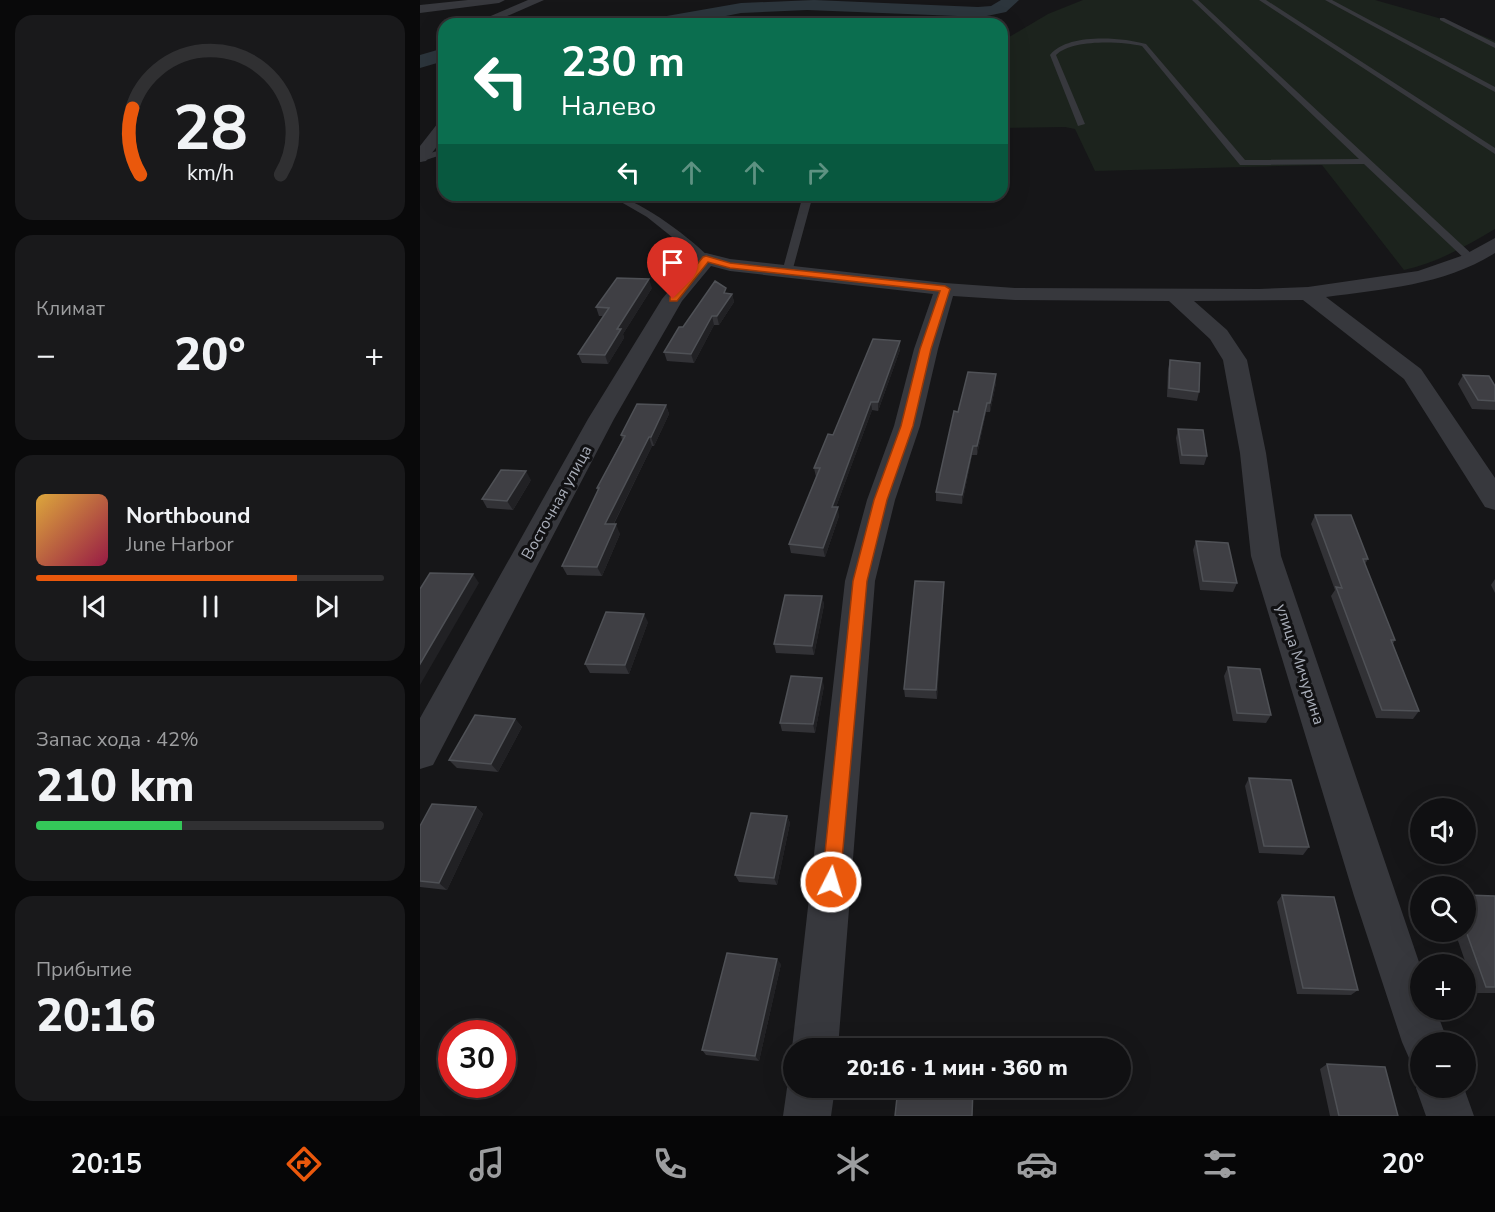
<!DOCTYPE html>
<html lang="ru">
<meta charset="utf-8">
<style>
:root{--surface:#101012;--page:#19191b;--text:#f1f3f6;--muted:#9c9d9f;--line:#303032;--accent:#ea580c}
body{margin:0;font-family:"Nunito Sans",sans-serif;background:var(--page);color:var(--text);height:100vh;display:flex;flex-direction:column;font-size:22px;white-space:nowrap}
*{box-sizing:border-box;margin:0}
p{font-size:20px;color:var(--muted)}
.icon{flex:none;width:33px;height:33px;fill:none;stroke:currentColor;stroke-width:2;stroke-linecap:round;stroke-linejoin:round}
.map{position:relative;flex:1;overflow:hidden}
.side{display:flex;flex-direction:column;gap:15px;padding:15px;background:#09090a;width:420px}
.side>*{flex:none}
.banner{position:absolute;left:18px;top:18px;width:570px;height:183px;border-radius:18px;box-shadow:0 6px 24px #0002,0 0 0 2px var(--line);background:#0b6e4f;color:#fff;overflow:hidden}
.tools{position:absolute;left:990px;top:798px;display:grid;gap:12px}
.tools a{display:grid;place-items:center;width:66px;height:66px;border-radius:50%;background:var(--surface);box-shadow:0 6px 24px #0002,0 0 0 2px var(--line);font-size:30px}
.speed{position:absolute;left:18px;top:1020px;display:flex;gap:12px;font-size:30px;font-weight:700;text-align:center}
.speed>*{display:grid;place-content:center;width:78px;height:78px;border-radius:50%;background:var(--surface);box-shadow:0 6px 24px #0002,0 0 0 2px var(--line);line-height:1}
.speed .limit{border:9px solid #d22;background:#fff;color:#111}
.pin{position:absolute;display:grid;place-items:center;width:51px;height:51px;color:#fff;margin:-62px -26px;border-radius:50% 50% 50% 0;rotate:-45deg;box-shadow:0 0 6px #0007}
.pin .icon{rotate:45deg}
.me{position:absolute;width:66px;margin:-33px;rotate:5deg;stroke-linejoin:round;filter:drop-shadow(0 0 4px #0008)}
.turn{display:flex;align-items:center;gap:21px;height:126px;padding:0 24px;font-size:27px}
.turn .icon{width:78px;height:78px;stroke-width:2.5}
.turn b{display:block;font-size:42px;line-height:51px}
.lanes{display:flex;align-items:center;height:57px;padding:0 24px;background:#0003;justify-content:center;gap:30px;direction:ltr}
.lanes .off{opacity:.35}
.big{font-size:45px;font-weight:800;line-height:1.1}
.side .tile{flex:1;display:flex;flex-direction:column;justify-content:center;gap:9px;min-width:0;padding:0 21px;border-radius:18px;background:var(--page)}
.side .dial{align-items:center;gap:0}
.dial svg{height:156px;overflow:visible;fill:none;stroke:var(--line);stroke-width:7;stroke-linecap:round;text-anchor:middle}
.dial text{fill:var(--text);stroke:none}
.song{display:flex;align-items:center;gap:18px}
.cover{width:72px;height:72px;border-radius:9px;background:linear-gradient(135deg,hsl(40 70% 55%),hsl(340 70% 35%))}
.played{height:6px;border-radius:3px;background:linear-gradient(90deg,var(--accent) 75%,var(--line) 75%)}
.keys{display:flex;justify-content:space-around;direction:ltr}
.heat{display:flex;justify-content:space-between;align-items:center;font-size:33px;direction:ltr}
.charge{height:9px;border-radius:4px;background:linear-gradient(90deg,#34c759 42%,var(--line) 0)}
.trip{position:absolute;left:363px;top:1038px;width:348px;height:60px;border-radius:30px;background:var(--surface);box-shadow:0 6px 24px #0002,0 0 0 2px var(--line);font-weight:800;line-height:60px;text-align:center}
.dock{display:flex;height:96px;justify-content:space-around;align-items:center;background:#060607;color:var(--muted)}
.dock .icon{width:42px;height:42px}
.dock .current{color:var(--accent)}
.dock b{font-size:27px;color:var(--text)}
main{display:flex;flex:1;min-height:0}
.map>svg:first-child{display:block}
.green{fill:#1c231d}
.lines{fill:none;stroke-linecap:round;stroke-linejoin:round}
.river{fill:#2c353c;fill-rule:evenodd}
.service{fill:#37383d;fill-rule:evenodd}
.minor{fill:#37383d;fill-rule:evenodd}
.wall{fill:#323236}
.shaded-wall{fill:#212124}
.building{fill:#3f3f44;stroke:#4f5156;stroke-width:1.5}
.route{fill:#ea580c;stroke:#983908;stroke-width:1.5}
.labels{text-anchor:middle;stroke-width:6;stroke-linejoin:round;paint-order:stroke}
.street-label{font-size:16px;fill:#a8adb8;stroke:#111113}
</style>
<main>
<section class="side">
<div class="tile dial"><svg viewBox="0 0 100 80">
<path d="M14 69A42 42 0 1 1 86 69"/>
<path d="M14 69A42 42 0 0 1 10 35" stroke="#ea580c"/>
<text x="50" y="56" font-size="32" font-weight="700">28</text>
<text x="50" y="72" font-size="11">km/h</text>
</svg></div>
<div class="tile"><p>Климат</p>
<div class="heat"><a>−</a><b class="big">20°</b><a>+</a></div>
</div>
<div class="tile">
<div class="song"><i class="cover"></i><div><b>Northbound</b><p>June Harbor</p></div></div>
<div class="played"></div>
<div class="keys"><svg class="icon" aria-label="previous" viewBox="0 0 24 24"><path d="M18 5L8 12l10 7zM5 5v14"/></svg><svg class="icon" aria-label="pause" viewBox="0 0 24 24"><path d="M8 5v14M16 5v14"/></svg><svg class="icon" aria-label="next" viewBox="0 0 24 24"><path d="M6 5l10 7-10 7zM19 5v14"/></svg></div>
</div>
<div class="tile"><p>Запас хода · 42%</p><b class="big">210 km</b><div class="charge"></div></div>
<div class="tile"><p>Прибытие</p><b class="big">20:16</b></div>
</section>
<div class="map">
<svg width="1075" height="1116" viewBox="0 0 1075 1116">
<rect width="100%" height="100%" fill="#161618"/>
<!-- green -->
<path class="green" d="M 663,0 L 955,0 L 1022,19 L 1075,41 L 1075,229 C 1046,246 1017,263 984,270 L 902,165 L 675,171 L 655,129 L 645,127 L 582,128 L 582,67 L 587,66 L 584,40 L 628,14 Z"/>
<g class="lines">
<!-- river -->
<path class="river" d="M 394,0 L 558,7 L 571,6 L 581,0 L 599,0 L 586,12 L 562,17 L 387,10 L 321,13 L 265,24 L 196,24 L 198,20 L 241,17 L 321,3 Z
M 24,48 L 24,61 L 0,68 L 0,55 Z"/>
<!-- service -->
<path class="service" d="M 772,0 L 778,0 L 1055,257 L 1055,261 L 1047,261 L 944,164 L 820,165 L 722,46 C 701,41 651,39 636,55 L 665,124 L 658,126 L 630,55 C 647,33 701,37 726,44 L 825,160 L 939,159 Z
M 839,0 L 846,0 L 1075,148 L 1075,154 Z
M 905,0 L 912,0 L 1075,87 L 1075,92 Z
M 1020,18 L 1024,18 L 1075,43 L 1075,48 L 1020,20 Z
M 24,149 L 24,154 L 0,162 L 0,156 Z
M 189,195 C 215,195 273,240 291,259 L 282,261 L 227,217 Z
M 383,195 L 393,195 L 372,272 L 367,275 L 362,272 Z"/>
<!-- minor -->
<path class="minor" d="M 48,0 L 85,0 L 79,3 L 0,13 L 0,5 Z
M 108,0 L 124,0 L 69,24 L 52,24 Z
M 24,121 L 24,137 L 6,161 L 0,162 L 0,146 L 18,123 Z
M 1075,238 L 1075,253 C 1024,285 965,289 906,297 L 1001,369 L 1075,478 L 1075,510 L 1065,507 L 984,379 L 883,300 L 774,301 L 807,330 L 827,360 L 846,453 L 861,556 L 1000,965 L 1000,1010 L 1016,1010 L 1028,1042 L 1000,1042 L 1000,1063 L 989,1058 L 982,1042 L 934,896 L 831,556 L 820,453 L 803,360 L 790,339 L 749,301 L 595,300 L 533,296 L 518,349 L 500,426 L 475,500 L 455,581 L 418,1048 L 374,1048 L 374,1052 L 372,1048 L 425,581 L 447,500 L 474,426 L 494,349 L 513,294 L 310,271 L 291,266 L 262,301 L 194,419 L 13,765 L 0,769 L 0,718 L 168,419 L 242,299 L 279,255 L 286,253 L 310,259 L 525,283 L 595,288 L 839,289 L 888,287 L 998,271 L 1044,255 Z
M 374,1073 L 374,1088 L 415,1088 L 411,1116 L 363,1116 L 367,1088 Z
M 1000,1078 L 1000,1088 L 1044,1088 L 1054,1116 L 1006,1116 L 996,1088 Z"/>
</g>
<!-- wall -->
<path class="wall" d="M 232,288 L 203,334 L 204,338 L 188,364 L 162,363 L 158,354 L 183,316 L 179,316 L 176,307 Z
M 308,293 L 312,294 L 314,302 L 299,325 L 294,325 L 274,363 L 247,361 L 244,352 L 263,327 Z
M 480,341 L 480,350 L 458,411 L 452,410 L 416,507 L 419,516 L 405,557 L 371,553 L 369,544 L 396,477 L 394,468 L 413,435 Z
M 750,360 L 779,392 L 777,401 L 747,397 L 748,369 Z
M 576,374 L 576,383 L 570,412 L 566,412 L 557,455 L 552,455 L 542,504 L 516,501 L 516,492 L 538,412 Z
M 1043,375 L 1075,386 L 1075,410 L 1052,409 L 1038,384 Z
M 246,405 L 249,414 L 234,446 L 232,446 L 194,524 L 200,534 L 182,576 L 147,575 L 142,566 L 178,491 L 177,488 L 202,440 L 201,435 Z
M 758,429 L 787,456 L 784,465 L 760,464 L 756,438 Z
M 111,480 L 93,510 L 67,508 L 62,499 Z
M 895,515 L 948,559 L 945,564 L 975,640 L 973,644 L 999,711 L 993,719 L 956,718 L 911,596 L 915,590 L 891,524 Z
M 776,541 L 817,583 L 813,592 L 780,590 L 773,550 Z
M 1075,579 L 1075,593 L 1071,585 Z
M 524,582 L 517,699 L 485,697 L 484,689 Z
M 402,596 L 404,605 L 394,655 L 356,653 L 354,644 Z
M 228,622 L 209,674 L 170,673 L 165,664 Z
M 808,667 L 851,715 L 846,723 L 813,721 L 804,676 Z
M 404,686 L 395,733 L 362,731 L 360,723 Z
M 95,719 L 102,727 L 78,772 L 37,768 L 29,760 Z
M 829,778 L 889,847 L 883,855 L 839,853 L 825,786 Z
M 56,807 L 63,814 L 27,890 L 0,887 L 0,826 Z
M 367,816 L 370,823 L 357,885 L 319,882 L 315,875 Z
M 862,895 L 938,990 L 931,995 L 877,994 L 857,902 Z
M 1075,896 L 1075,993 L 1056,993 L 1035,932 L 1046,932 Z
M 361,964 L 339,1061 L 286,1055 L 282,1050 Z
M 907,1064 L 978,1116 L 910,1116 L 900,1069 Z"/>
<!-- shaded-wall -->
<path class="shaded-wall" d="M 229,279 L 232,288 L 203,334 L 204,338 L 188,364 L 185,355 L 197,329 Z
M 312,294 L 314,302 L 299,325 L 297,316 Z
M 292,316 L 294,325 L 274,363 L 271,354 Z
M 480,341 L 480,350 L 458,411 L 458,402 Z
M 576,374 L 576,383 L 570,412 L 570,403 Z
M 451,402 L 452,410 L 413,515 L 412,507 Z
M 567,403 L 566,412 L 557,455 L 557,446 Z
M 246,405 L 249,414 L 234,446 L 231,437 Z
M 229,437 L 232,446 L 189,533 L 185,524 Z
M 553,446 L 552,455 L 542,504 L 542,495 Z
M 106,471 L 111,480 L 93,510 L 87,501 Z
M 418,507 L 419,516 L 405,557 L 403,548 Z
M 196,524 L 200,534 L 182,576 L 177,567 Z
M 53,574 L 59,583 L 0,685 L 0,664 Z
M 524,582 L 524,591 L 517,699 L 516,690 Z
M 402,596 L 404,605 L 394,655 L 392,646 Z
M 224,614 L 228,622 L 209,674 L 205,665 Z
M 402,678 L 404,686 L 395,733 L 393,724 Z
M 95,719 L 102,727 L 78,772 L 71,764 Z
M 56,807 L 63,814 L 27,890 L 19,883 Z
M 367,816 L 370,823 L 357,885 L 354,878 Z
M 357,959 L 361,964 L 339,1061 L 335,1056 Z"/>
<!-- building -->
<path class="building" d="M 197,278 L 229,279 L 197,329 L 201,329 L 185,355 L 158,354 L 189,308 L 176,307 Z
M 295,281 L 306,288 L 304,293 L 312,294 L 297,316 L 292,316 L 271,354 L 244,352 L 259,327 L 263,327 Z
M 453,339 L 480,341 L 458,402 L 451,402 L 412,507 L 418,507 L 403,548 L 369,544 L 400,468 L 394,468 L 408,434 L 413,435 Z
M 750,360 L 780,363 L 779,392 L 749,388 Z
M 548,372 L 576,374 L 570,403 L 567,403 L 557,446 L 553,446 L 542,495 L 516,492 L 534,411 L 538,412 Z
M 1043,375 L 1069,376 L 1075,386 L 1075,401 L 1058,400 Z
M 217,404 L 246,405 L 231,437 L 229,437 L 185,524 L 196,524 L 177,567 L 142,566 L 179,488 L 177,488 L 205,436 L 201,435 Z
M 758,429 L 783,430 L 787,456 L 762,455 Z
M 81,470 L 106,471 L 87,501 L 62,499 Z
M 895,515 L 931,515 L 948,559 L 943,559 L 975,640 L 971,640 L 999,711 L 962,710 L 916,587 L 922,588 Z
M 776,541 L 808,543 L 817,583 L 783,581 Z
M 10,573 L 53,574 L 0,664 L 0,589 Z
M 495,581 L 524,582 L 516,690 L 484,689 Z
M 365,595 L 402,596 L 392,646 L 354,644 Z
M 186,612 L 224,614 L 205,665 L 165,664 Z
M 808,667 L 840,669 L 851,715 L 817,713 Z
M 371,676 L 402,678 L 393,724 L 360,723 Z
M 55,715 L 95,719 L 71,764 L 29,760 Z
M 829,778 L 871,780 L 889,847 L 844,846 Z
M 12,804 L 56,807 L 19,883 L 0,881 L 0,826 Z
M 331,813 L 367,816 L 354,878 L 315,875 Z
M 862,895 L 914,897 L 938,990 L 883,988 Z
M 1046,895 L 1075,896 L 1075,987 L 1066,987 L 1046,931 Z
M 307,953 L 357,959 L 335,1056 L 282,1050 Z
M 907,1064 L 965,1067 L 978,1116 L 919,1116 Z
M 478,1088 L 553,1088 L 552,1116 L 475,1116 Z"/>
<!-- route -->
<path class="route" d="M 286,256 L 310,263 L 525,286 L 530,289 L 511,349 L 493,426 L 467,500 L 447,581 L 420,882 L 418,888 L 411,891 L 405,888 L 402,882 L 433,581 L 454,500 L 481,426 L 500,349 L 520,291 L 310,268 L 288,262 L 257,301 L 250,301 L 250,297 L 283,257 Z"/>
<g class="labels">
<!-- street labels -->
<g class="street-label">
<text transform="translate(136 502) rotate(-61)" y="6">Восточная улица</text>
<text transform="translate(881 664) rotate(72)" y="6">улица Мичурина</text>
</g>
</g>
</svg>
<div class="tools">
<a><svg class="icon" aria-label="sound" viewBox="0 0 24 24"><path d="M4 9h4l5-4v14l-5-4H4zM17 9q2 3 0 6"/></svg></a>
<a><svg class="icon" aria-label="search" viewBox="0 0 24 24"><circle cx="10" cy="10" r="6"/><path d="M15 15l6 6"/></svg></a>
<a>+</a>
<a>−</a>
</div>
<div class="speed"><div class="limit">30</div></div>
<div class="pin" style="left:253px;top:299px;background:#d93025"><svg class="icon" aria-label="arrive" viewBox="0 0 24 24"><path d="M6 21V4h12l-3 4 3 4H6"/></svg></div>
<svg class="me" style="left:411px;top:882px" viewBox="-20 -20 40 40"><circle r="17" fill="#ea580c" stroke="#fff" stroke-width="3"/><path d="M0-11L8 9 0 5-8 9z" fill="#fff"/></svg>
<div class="trip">20:16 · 1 мин · 360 m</div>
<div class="banner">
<div class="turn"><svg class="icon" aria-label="left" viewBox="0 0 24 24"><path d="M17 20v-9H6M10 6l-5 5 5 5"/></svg><div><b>230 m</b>Налево</div></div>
<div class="lanes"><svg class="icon" aria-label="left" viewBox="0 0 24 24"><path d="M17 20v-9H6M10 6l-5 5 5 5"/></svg><svg class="icon off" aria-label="ahead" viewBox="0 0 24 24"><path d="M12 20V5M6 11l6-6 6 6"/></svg><svg class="icon off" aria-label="ahead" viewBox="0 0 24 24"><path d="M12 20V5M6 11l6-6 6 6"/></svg><svg class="icon off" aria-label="right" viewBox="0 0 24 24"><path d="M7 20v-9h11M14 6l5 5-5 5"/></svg></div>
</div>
</div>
</main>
<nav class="dock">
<b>20:15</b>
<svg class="icon current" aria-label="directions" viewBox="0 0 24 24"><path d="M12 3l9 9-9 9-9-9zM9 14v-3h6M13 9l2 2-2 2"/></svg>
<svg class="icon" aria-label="music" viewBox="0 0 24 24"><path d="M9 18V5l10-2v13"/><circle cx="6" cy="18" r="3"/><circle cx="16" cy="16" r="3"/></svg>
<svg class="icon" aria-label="phone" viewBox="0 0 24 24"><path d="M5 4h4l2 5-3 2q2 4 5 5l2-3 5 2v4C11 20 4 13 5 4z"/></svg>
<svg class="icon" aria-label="climate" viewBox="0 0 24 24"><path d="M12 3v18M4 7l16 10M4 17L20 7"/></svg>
<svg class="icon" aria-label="car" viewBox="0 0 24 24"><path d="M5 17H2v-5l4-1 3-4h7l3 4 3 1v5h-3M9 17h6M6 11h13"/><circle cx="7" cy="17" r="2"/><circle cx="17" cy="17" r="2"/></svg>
<svg class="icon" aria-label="filters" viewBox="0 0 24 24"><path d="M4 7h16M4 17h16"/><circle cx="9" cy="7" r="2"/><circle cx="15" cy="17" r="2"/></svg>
<b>20°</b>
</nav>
